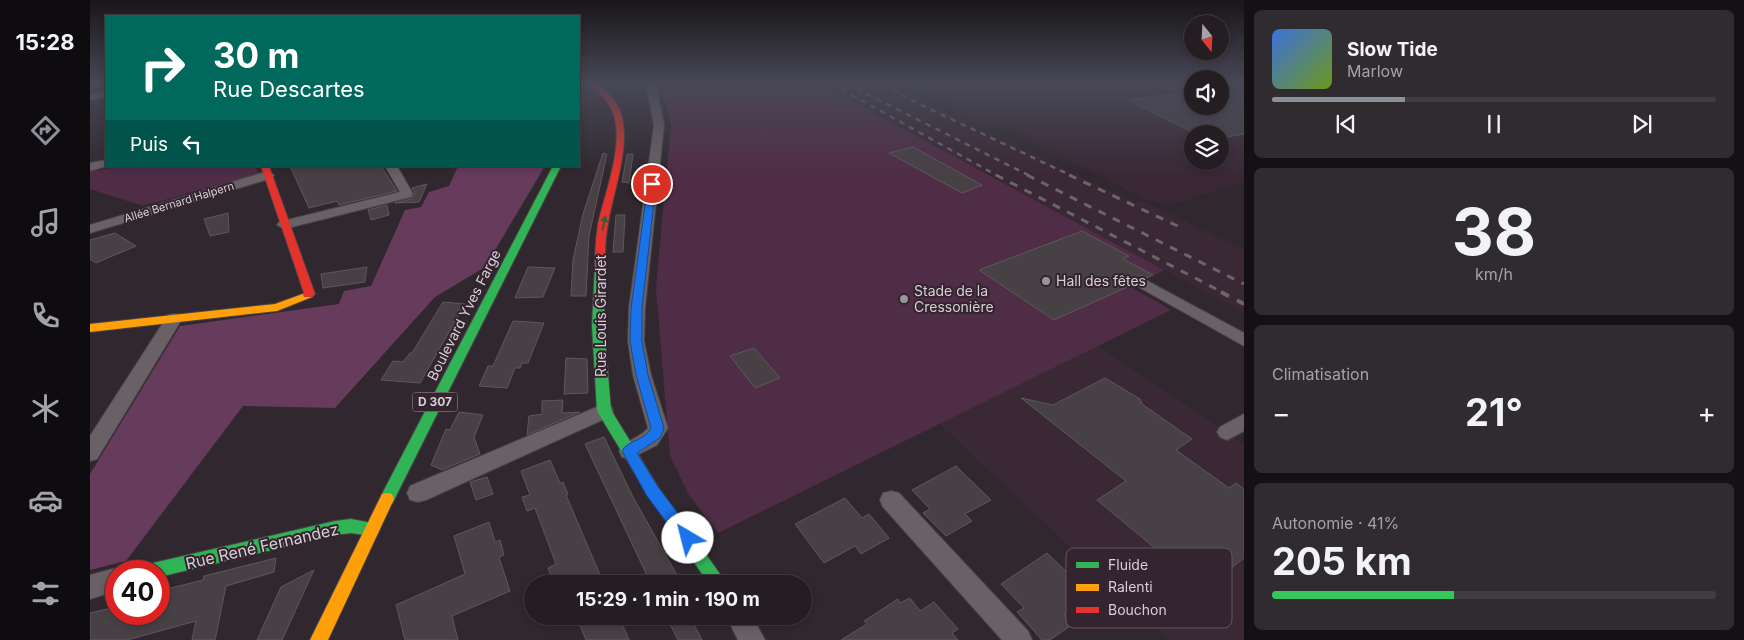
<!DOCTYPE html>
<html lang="fr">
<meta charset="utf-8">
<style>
:root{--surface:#241e22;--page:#302b2f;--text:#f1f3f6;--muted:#a3a2a5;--line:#413c40;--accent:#8c9099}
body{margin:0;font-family:Inter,sans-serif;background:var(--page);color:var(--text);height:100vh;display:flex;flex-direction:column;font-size:19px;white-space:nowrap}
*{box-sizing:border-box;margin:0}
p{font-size:16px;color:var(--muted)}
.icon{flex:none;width:28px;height:28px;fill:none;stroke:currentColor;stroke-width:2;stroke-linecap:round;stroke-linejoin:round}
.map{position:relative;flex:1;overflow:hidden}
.details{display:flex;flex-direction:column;gap:10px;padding:10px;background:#141013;width:500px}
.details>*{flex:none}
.guide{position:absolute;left:15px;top:15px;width:475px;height:152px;border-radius:0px;box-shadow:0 2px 8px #0003,0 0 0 1px var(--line);background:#00695c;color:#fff;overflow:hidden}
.needle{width:32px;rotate:162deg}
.fabs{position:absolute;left:1094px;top:15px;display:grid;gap:10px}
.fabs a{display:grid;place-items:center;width:45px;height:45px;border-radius:50%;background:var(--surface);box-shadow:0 2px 8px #0003,0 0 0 1px var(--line);font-size:25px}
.speed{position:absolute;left:15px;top:560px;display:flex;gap:10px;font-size:25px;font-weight:700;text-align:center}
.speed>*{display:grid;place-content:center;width:65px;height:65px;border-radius:50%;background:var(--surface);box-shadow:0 2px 8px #0003,0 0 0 1px var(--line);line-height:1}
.speed .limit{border:8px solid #d22;background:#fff;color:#111}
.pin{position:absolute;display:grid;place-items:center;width:42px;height:42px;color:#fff;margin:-21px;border:2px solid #fff;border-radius:50%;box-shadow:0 1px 5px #0007}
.me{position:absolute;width:55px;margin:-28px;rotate:323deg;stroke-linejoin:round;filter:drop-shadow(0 0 4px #0008)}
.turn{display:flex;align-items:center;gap:18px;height:105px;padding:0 25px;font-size:22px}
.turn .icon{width:65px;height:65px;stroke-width:2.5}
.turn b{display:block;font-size:35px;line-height:42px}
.then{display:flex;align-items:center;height:48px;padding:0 25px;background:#0003;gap:10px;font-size:19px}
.big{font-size:38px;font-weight:700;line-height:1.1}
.details .card{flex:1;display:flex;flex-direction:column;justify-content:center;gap:8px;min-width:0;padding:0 18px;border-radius:8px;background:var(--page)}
.details .dial{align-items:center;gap:0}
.dial b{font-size:65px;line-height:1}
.song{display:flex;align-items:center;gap:15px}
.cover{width:60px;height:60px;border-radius:8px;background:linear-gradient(135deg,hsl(220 70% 55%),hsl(80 70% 35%))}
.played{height:5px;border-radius:2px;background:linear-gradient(90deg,var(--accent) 30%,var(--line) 30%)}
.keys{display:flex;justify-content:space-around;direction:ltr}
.heat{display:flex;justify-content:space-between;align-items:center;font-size:28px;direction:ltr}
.charge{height:8px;border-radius:4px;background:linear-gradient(90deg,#34c759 41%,var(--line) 0)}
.trip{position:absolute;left:434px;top:575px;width:288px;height:50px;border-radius:25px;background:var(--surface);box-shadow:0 2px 8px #0003,0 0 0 1px var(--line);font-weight:700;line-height:50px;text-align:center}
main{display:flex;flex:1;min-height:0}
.tab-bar{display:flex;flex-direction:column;width:90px;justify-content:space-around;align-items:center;background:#0e0c0e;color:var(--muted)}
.tab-bar .icon{width:35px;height:35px}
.tab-bar .current{color:var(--accent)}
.tab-bar b{font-size:22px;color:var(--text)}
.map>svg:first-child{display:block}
.built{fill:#3a2835;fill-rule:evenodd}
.green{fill:#502d47}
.forest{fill:#663b5c}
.building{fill:#474146;stroke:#5e575c}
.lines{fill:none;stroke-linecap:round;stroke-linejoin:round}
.street-casing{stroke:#4a4348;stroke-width:2}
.fast-casing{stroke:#4a4348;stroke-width:2}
.slow-casing{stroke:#4a4348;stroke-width:2}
.jam-casing{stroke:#4a4348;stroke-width:2}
.street{fill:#6a6167;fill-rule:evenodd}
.fast{fill:#30b455;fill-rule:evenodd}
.slow{fill:#ff9f0a;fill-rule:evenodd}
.jam{fill:#e5322d;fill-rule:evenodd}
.rail-far2{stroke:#6b6469;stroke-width:2.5;stroke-dasharray:5.5 5.5;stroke-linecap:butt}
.rail-far1{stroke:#6b6469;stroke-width:3;stroke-dasharray:8 8;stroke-linecap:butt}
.rail{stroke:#6b6469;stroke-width:4;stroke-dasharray:9 9;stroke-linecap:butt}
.oneway{fill:#325e3e}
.route{fill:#1a73e8;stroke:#114b97}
.poi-dot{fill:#9d949b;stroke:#33242f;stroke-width:2}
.labels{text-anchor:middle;stroke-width:4;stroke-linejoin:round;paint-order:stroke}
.far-street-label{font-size:11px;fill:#d8ced5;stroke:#33242f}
.shield{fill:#33242f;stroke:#a69ba3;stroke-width:1}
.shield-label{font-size:12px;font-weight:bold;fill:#d8ced5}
.poi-label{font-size:14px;fill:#d8ced5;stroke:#33242f;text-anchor:start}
.street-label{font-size:14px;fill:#d8ced5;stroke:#33242f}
.near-street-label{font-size:16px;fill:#d8ced5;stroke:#33242f}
.key{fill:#33242f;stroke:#655761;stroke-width:1}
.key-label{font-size:14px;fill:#d8ced5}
</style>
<main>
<nav class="tab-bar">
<b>15:28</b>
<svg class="icon current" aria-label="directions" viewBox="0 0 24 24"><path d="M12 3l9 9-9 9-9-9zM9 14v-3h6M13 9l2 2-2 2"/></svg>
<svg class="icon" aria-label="music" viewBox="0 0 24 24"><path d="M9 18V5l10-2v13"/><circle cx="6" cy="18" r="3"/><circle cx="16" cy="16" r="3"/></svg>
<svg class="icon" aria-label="phone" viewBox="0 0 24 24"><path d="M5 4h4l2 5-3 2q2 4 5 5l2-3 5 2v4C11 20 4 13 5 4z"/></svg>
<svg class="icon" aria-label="climate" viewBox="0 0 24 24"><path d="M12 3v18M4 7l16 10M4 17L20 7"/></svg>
<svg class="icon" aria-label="car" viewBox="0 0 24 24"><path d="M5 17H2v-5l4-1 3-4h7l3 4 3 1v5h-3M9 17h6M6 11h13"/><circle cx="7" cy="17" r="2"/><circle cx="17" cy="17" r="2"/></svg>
<svg class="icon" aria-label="filters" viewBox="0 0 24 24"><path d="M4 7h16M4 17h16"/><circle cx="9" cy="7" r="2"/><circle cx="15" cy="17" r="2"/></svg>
</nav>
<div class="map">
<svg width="1154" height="640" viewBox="0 0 1154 640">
<rect width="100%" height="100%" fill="#30282e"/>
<!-- built -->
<path class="built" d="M 730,84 L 807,84 L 834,102 L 1047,203 L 1053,201 L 1154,249 L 1154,313 Z
M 833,84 L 1102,84 L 1102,106 L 1130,106 L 1130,84 L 1154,84 L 1154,182 L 1078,206 L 1053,198 L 945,142 L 927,126 L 890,125 ZM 1102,134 L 1130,134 L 1130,161 L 1102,161 Z
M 1007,346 L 1154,444 L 1154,640 L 1079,640 L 848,423 Z"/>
<!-- green -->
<path class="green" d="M 571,84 L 730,84 L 1074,270 L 1041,287 L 1081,310 L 628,533 L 599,495 L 580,456 L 566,288 L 581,125 Z
M 29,166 L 166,166 L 168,174 L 53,206 L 0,189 L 0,172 Z"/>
<!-- forest -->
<path class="forest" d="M 368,166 L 455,166 L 395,267 L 345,297 L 245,408 L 153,406 L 36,561 L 0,570 L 0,474 L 90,326 L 249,304 L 254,291 L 281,286 L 315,210 L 331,207 L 339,192 L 359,186 Z"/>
<!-- building -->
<path class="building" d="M 1102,92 L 1102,106 L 1130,106 L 1130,95 L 1144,93 L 1154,97 L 1154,134 L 1130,138 L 1130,134 L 1106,134 L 1037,100 Z
M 823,147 L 892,185 L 872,193 L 799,153 Z
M 513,153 L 517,154 L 499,236 L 496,296 L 481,296 L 483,260 L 493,214 Z
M 537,154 L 543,154 L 539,183 L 532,182 Z
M 200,166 L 291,166 L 307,191 L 249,205 L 247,201 L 219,208 Z
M 337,184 L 329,202 L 305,203 L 321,199 L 325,193 L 322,188 Z
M 297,205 L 299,215 L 281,220 L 278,210 Z
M 138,213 L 139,232 L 120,236 L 114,219 Z
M 526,215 L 535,215 L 533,252 L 523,252 Z
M 992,231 L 1039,256 L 1033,259 L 1063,275 L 1056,278 L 1051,275 L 1044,277 L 1040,282 L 1042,285 L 964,320 L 889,270 Z
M 25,233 L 46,246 L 6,263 L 0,259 L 0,240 Z
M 277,267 L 275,282 L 233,288 L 231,274 Z
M 438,267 L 465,268 L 453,297 L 425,298 Z
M 353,302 L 375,304 L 330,383 L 291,380 L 303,361 L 313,362 L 320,353 L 322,353 Z
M 423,321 L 454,323 L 438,363 L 432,363 L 430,368 L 425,368 L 417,388 L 389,386 L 398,366 L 403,366 Z
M 664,348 L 690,378 L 665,388 L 640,356 Z
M 476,358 L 497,359 L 498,393 L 474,394 Z
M 1015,378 L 1050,399 L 1052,404 L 1102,439 L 1086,450 L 1139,488 L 1146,483 L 1154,489 L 1154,558 L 1114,589 L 1007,500 L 1036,481 L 931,398 L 963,405 Z
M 473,400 L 472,413 L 490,412 L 437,435 L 439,416 L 452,414 L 452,401 Z
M 369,412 L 393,415 L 384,437 L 390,454 L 352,470 L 341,465 L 356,429 L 360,430 Z
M 514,437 L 543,497 L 592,584 L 561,584 L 495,444 Z
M 460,460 L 470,483 L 473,482 L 478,494 L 476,495 L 514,584 L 464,584 L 458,568 L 466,564 L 445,508 L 437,511 L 432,497 L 440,495 L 431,471 Z
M 866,466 L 901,500 L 875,514 L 882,521 L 856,536 L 833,513 L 840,509 L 822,490 Z
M 397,477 L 403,494 L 386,500 L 380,482 Z
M 755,498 L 772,518 L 779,514 L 799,538 L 771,554 L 765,546 L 734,563 L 705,524 Z
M 399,522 L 405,542 L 410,540 L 414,555 L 409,557 L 420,591 L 362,616 L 368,640 L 315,640 L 306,605 L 375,574 L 364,536 Z
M 957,553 L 1002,596 L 974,615 L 983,624 L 960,640 L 952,640 L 927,612 L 934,608 L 911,584 Z
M 186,558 L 184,572 L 136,586 L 125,640 L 102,640 L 106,621 L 37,640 L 0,640 L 0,613 L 25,607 L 23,614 L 69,614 L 69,591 L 113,580 L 114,576 Z
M 224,570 L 192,640 L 167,640 L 191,587 Z
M 820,598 L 830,611 L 844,602 L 868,629 L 862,633 L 868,640 L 751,640 L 777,624 L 774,621 L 808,599 L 810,603 Z
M 486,616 L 529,616 L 539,640 L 496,640 Z
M 576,616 L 600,616 L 612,640 L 588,640 Z"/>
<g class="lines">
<defs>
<path id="street" d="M 556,84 L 566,84 L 574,125 L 555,308 L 554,341 L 561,375 L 578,428 L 567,445 L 539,459 L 532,457 L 529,451 C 535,440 550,438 558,428 L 543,375 L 538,341 L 539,308 L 564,125 Z
M 16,91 L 16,97 L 0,100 L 0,94 Z
M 16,160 L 17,166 L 0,171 L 0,163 Z
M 295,166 L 307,166 L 323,194 L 321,197 L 194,229 L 187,225 L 189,222 L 310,192 Z
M 178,171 L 184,175 L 182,178 L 0,233 L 0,225 Z
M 1050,277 L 1154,333 L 1154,346 L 1045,285 L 1042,282 L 1045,279 Z
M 84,314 L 90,315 L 92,319 L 7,459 L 0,461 L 0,436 L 78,315 Z
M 514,404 L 521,406 L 523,411 L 521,416 L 336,500 L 328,502 L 320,500 L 317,493 L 320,486 Z
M 1154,414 L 1154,431 L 1137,440 L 1130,437 L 1127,432 L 1130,427 Z
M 801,491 L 809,493 L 938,631 L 942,640 L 912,640 L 793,507 L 790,500 L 793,493 Z
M 26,568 L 33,571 L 26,571 L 26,591 L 0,599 L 0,575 Z
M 636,616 L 662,616 L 675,640 L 648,640 Z"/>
<path id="fast" d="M 463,166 L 471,166 L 302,504 L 297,505 L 292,504 L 290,499 L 292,494 Z
M 510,263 L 515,266 L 514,326 L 521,410 L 568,487 L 637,584 L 619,584 L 558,495 L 507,411 L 502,326 L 505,266 Z
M 261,519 L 287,524 L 290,529 L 287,534 L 282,536 L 261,533 L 245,535 L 69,577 L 69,571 L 55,571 L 57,565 L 63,563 L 245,521 Z"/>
<path id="slow" d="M 218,292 L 222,293 L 223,295 L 222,297 L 187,311 L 0,332 L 0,324 L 185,304 Z
M 297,493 L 302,494 L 304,499 L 238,640 L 220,640 L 292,494 Z"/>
<path id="jam" d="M 499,84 L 507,84 C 517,92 527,101 531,114 C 541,146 523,192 518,224 C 515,238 515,252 515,266 L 510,269 L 505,266 C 505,252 506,238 508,224 C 515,192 536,141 522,110 C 517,99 508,92 499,84 Z
M 171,166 L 179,166 L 225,294 L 222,297 L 214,297 L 213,295 L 214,293 Z"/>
</defs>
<!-- street casing -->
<use href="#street" class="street-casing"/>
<!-- fast casing -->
<use href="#fast" class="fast-casing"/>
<!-- slow casing -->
<use href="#slow" class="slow-casing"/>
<!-- jam casing -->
<use href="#jam" class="jam-casing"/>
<!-- street -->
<use href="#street" class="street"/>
<!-- fast -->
<use href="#fast" class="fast"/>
<!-- slow -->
<use href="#slow" class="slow"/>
<!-- jam -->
<use href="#jam" class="jam"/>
<!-- rail-far2 -->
<path class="rail-far2" d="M 742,84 L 908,176
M 757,84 L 940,176
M 792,84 L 827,103 L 982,176"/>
<!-- rail-far1 -->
<path class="rail-far1" d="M 906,175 L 1134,293
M 937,175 L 1154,284
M 979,175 L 1094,229"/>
<!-- rail -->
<path class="rail" d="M 1131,292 L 1154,304"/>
</g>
<!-- one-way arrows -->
<defs><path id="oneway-solid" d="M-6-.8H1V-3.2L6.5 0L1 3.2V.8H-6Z" transform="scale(1.25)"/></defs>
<use class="oneway" href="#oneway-solid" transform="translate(514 223) rotate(-79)"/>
<!-- sky -->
<linearGradient id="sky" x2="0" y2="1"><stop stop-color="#1a1619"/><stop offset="0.48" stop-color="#484857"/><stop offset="1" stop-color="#484857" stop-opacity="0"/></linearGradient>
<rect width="1154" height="174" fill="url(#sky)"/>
<!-- route -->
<path class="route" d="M 562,182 L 566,184 L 552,308 L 552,341 L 558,375 L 574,428 L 570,438 L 547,453 L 568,487 L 603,533 L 605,538 L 603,543 L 598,545 L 592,543 L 557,496 L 532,451 C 537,440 555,441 561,428 L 546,375 L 540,341 L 541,308 L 558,184 Z"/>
<!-- markers -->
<g class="poi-dot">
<circle cx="956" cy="281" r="5"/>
<circle cx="814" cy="299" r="5"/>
</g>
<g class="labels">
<!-- far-street labels -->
<g class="far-street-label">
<text transform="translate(89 202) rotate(-17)" y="4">Allée Bernard Halpern</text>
</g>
<!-- shield labels -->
<rect class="shield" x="322.5" y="392.5" width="45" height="19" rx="4"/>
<g class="shield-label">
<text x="345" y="406">D 307</text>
</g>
<!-- poi labels -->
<g class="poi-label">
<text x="966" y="286">Hall des fêtes</text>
<text x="824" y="296">Stade de la<tspan x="824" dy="16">Cressonière</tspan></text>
</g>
<!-- street labels -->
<g class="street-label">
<text transform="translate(374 315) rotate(-63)" y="5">Boulevard Yves Farge</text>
<text transform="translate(511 316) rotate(-90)" y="5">Rue Louis Girardet</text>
</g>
<!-- near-street labels -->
<g class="near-street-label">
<text transform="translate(172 546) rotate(-13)" y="6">Rue René Fernandez</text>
</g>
</g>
<!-- legend -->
<rect x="976" y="548" width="166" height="80" rx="8" class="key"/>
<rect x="986" y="562" width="23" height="6" fill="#30b455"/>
<rect x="986" y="584" width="23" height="7" fill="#ff9f0a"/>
<rect x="986" y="607" width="23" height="6" fill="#e5322d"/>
<g class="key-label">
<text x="1018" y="570">Fluide</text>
<text x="1018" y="592">Ralenti</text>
<text x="1018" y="615">Bouchon</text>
</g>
</svg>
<div class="fabs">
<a><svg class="needle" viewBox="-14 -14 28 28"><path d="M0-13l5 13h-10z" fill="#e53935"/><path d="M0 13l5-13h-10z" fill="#a3a2a5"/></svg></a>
<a><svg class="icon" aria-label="sound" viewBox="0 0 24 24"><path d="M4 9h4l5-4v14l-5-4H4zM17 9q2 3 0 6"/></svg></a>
<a><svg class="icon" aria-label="layers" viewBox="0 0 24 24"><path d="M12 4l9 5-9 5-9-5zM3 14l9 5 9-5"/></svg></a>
</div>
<div class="speed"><div class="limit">40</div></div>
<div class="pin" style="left:562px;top:184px;background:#d93025"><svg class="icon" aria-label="arrive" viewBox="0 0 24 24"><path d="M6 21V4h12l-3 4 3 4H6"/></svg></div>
<svg class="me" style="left:598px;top:538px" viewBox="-20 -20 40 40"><circle r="19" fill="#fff"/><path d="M0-13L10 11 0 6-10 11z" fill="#1a73e8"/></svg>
<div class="trip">15:29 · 1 min · 190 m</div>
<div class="guide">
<div class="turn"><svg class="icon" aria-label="right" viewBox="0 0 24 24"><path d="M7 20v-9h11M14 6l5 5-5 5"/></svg><div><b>30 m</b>Rue Descartes</div></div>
<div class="then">Puis<svg class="icon" aria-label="left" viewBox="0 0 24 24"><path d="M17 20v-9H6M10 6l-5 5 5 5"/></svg></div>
</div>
</div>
<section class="details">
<div class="card">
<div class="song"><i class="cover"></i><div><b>Slow Tide</b><p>Marlow</p></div></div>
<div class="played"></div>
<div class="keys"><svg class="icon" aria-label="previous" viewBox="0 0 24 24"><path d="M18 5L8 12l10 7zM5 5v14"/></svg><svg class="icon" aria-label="pause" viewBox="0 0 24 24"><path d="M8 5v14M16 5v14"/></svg><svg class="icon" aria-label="next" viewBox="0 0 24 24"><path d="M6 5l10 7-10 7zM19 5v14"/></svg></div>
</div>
<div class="card dial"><b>38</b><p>km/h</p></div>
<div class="card"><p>Climatisation</p>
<div class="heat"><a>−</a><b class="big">21°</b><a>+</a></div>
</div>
<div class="card"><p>Autonomie · 41%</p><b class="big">205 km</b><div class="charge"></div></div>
</section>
</main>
